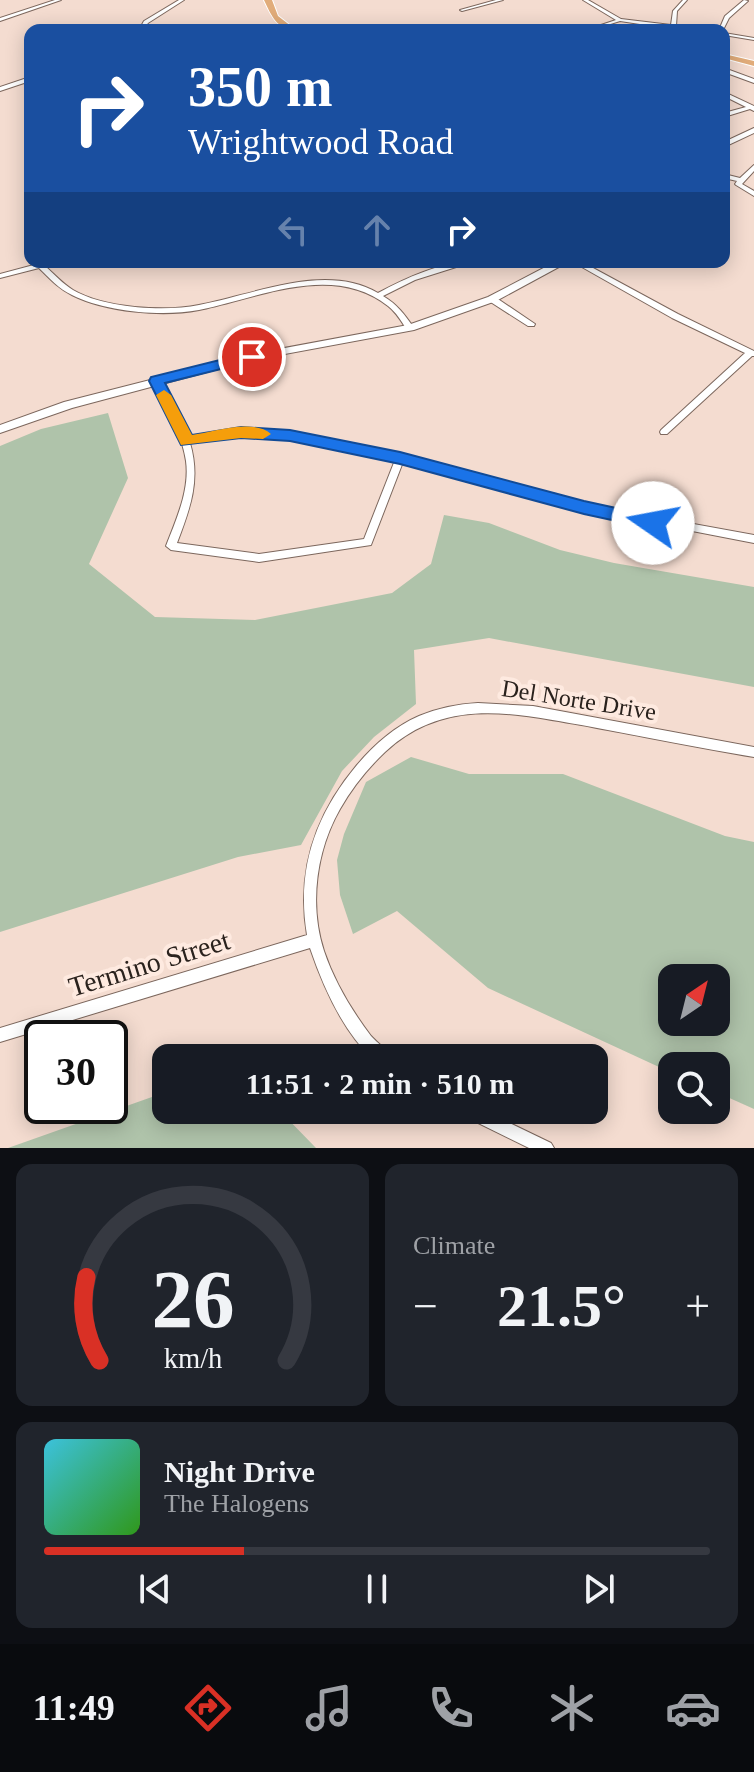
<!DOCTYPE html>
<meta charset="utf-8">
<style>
:root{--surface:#171b24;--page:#20242c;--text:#f1f3f6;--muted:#9ea1a6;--line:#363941;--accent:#d93025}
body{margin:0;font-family:Georgia,serif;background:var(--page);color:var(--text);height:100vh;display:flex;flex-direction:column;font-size:30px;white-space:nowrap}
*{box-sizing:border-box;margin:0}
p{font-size:26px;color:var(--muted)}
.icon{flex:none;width:44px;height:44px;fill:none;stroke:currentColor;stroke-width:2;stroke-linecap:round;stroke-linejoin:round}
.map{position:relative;height:1148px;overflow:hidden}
.panel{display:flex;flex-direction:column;gap:16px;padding:16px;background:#0d0f14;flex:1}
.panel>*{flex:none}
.banner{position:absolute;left:24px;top:24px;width:706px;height:244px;border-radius:16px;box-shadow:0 4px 20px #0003;background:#1a4fa0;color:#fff;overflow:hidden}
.needle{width:52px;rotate:35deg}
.controls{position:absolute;left:658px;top:964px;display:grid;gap:16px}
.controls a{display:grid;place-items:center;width:72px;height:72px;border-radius:16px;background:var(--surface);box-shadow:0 4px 20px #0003;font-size:40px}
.speed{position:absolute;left:24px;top:1020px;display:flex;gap:16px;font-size:40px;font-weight:700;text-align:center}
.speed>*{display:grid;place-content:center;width:104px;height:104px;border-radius:50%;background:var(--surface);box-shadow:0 4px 20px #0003;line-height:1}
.speed .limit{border:4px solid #111;border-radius:12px;background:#fff;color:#111}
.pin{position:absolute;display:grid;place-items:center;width:68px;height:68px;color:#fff;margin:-34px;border:4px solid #fff;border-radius:50%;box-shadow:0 2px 8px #0007}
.me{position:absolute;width:88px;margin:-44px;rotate:282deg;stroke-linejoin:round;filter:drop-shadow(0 0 6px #0008)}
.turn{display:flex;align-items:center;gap:28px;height:168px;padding:0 32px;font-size:36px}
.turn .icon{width:104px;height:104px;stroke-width:2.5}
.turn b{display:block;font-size:56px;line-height:68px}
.lanes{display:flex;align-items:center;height:76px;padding:0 32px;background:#0003;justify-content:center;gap:40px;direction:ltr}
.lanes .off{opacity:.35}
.big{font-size:60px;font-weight:700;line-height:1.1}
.panel .tile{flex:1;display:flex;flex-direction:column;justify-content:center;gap:12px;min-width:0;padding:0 28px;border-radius:16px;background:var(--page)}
.panel .dial{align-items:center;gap:0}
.dial svg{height:208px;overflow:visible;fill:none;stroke:var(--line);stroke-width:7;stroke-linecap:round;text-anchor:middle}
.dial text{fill:var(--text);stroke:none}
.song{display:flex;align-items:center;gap:24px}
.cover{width:96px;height:96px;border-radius:12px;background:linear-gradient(135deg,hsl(190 70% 55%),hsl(110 70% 35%))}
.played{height:8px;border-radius:4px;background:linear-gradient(90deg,var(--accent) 30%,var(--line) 30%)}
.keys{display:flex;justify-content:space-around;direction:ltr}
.heat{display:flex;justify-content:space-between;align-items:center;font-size:44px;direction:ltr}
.panel .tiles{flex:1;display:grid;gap:16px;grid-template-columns:1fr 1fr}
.tile:last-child{grid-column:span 2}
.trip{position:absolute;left:152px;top:1044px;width:456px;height:80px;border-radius:16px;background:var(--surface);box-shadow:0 4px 20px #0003;font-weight:700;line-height:80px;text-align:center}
.tabs{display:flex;height:128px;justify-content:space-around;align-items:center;background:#090b0e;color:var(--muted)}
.tabs .icon{width:56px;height:56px}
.tabs .active{color:var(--accent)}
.tabs b{font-size:36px;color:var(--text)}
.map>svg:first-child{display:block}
.green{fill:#afc3aa;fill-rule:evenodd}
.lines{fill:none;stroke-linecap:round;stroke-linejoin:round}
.minor-casing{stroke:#7c675d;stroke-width:2}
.secondary-casing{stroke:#7c675d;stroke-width:2}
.primary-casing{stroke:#fff;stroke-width:2}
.minor{fill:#fff;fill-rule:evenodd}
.secondary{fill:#fff;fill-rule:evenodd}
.primary{fill:#e1ac7a;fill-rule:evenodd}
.route{fill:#1a73e8;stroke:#114b97;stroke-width:2}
.slow{fill:#f59e0b}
.labels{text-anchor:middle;stroke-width:8;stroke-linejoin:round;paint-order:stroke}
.street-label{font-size:24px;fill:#2a221d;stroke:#feeae0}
.near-street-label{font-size:28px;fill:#2a221d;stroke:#feeae0}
</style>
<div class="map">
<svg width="754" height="1148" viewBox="0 0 754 1148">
<rect width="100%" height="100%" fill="#f4dcd0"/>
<!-- green -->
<path class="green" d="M 108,413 L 128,478 L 89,564 L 155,617 L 255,620 L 392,593 L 431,564 L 444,515 L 489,523 L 560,550 L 614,563 L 754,587 L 754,687 L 489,638 L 414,650 L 416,704 L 374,737 L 342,771 L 301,845 L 238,857 L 0,932 L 0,446 L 41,429 Z
M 411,757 L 469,774 L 563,774 L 725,836 L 754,842 L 754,1109 L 716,1092 L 716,1066 L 672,1066 L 672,1073 L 488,988 L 397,911 L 353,934 L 340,895 L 337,860 L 344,834 L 366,782 ZM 716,978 L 716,1022 L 672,1022 L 672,978 Z
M 166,1092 L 166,1110 L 279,1110 L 316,1148 L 8,1148 Z"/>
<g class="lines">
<defs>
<path id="minor" d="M 55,0 L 61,0 L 0,21 L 0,18 Z
M 179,0 L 184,0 L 148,23 L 143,30 L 139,30 L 144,21 Z
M 496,0 L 503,0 L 462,11 L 460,10 Z
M 583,0 L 588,0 L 621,19 L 671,25 L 673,11 L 683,0 L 687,0 L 677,11 L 676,26 L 697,30 L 673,29 L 620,21 L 601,27 L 549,29 L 551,27 L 601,25 L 616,20 Z
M 744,0 L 748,1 L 729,18 L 723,30 L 719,30 L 725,16 Z
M 724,33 L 754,38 L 754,40 L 724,35 Z
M 724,68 L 754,79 L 754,83 L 724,72 Z
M 30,77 L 30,81 L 0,91 L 0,87 Z
M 724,92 L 754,106 L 754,111 L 750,109 L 724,117 L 724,113 L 746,107 L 724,96 Z
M 754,165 L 754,171 L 742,184 L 754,191 L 754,196 L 736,185 L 735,184 L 737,181 L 724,178 L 724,174 L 740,178 Z
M 45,262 L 57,262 L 45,266 C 54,274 63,284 73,290 C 104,308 164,312 199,305 C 254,295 325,262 378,293 C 406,278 440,262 472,262 L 415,280 L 383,296 C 397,304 405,315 414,328 L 410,330 L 407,330 C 402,322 396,312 388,306 C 332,262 259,298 199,310 C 162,317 106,312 72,295 C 59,289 49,278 39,268 L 0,278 L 0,274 Z
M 573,262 L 582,262 L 678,314 L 754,351 L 754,356 L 752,356 L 667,434 L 661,434 L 660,432 L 661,430 L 745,353 L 672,318 Z
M 489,297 L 495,297 L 535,324 L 534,326 L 528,326 L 489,301 Z
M 156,378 L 160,381 L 188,438 L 241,429 L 290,432 L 400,455 L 584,504 L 754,535 L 754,543 L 584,510 L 403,462 L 371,545 L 259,562 L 171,550 L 166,546 C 176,520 190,490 186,461 C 182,433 165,406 152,381 ZM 241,435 L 290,438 L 395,460 L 364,539 L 259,554 L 177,543 C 190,509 201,480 190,443 Z
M 478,703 L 533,706 L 754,747 L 754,757 C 700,748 646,737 592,727 C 518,714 446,695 385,752 C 367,769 352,788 340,809 C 316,851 309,905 324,951 C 334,981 352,1011 371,1036 C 378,1044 387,1049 391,1058 L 372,1058 C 342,1030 323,986 310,948 L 0,1042 L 0,1028 L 307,935 C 296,870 315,815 357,765 C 374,745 394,727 419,716 C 438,708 458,704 478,703 Z
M 459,1110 L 483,1110 L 551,1143 L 554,1148 L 529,1148 L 462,1115 Z"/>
<path id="secondary" d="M 754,128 L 754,133 L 724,147 L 724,142 Z
M 555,262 L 568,262 L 496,301 L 414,330 L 252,360 L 72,408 L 0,433 L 0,425 L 64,402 L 252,354 L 408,325 L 488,297 Z"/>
<path id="primary" d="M 264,0 L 272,0 L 278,16 L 296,30 C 277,30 271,15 264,0 Z
M 724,54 L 754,61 L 754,66 L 724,58 Z"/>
</defs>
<!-- minor casing -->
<use href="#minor" class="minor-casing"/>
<!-- secondary casing -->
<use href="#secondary" class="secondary-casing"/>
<!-- primary casing -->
<use href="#primary" class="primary-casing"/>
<!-- minor -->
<use href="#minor" class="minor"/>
<!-- secondary -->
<use href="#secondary" class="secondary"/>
<!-- primary -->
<use href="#primary" class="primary"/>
</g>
<!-- route -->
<path class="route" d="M 252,352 L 257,353 L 257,360 L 165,383 L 192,435 L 241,427 L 290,430 L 400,452 L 584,501 L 653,516 L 662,523 L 653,529 L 584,514 L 400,464 L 290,441 L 241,438 L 181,445 L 149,381 L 151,377 Z"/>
<!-- slow -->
<path class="slow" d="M 164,390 L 171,395 L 192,435 C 213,432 254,418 271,434 L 263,439 L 241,438 L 181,445 L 156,395 Z"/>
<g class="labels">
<!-- street labels -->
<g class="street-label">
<text transform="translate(579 700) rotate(9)" y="8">Del Norte Drive</text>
</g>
<!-- near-street labels -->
<g class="near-street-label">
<text transform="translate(149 963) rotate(-17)" y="10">Termino Street</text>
</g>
</g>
</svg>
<div class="controls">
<a><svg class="needle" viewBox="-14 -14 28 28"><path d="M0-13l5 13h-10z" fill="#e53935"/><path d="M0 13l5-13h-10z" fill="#9ea1a6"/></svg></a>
<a><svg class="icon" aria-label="search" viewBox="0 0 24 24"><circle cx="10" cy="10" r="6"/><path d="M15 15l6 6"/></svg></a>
</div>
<div class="speed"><div class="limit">30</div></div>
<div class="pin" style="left:252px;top:357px;background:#d93025"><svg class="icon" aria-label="arrive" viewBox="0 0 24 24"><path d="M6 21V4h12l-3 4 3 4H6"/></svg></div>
<svg class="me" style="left:653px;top:523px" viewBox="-20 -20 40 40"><circle r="19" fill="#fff"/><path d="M0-13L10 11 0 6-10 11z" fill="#1a73e8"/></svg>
<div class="trip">11:51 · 2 min · 510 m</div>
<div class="banner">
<div class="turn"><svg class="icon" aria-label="right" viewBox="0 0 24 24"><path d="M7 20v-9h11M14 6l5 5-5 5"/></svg><div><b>350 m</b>Wrightwood Road</div></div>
<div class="lanes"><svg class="icon off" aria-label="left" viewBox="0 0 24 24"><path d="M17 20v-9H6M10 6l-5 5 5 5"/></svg><svg class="icon off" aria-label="ahead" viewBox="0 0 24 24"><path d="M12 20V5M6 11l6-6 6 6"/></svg><svg class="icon" aria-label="right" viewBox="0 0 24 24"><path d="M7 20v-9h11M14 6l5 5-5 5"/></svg></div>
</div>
</div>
<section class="panel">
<div class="tiles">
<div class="tile dial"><svg viewBox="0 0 100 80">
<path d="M14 69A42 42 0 1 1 86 69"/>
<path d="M14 69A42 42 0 0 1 9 37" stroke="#d93025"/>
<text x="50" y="56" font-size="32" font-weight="700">26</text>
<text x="50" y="72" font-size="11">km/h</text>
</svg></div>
<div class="tile"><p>Climate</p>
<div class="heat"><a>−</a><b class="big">21.5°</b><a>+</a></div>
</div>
<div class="tile">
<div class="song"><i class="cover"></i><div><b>Night Drive</b><p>The Halogens</p></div></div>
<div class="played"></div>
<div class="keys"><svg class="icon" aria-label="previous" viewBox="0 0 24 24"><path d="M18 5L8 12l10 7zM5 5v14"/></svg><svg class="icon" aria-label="pause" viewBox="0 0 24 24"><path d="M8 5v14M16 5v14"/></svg><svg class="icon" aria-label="next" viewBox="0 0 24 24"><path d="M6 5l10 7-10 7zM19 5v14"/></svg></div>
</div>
</div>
</section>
<nav class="tabs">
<b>11:49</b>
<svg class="icon active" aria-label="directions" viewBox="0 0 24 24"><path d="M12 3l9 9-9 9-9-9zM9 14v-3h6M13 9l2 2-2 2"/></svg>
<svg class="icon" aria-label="music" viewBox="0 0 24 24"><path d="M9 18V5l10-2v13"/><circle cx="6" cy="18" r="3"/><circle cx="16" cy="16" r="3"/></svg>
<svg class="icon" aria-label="phone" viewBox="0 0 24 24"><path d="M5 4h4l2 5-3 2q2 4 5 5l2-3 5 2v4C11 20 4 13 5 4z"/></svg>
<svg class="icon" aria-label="climate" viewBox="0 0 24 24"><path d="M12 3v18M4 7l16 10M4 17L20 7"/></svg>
<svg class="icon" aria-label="car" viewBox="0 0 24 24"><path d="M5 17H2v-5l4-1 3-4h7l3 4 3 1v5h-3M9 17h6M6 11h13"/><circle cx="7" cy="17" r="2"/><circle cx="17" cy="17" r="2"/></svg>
</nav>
